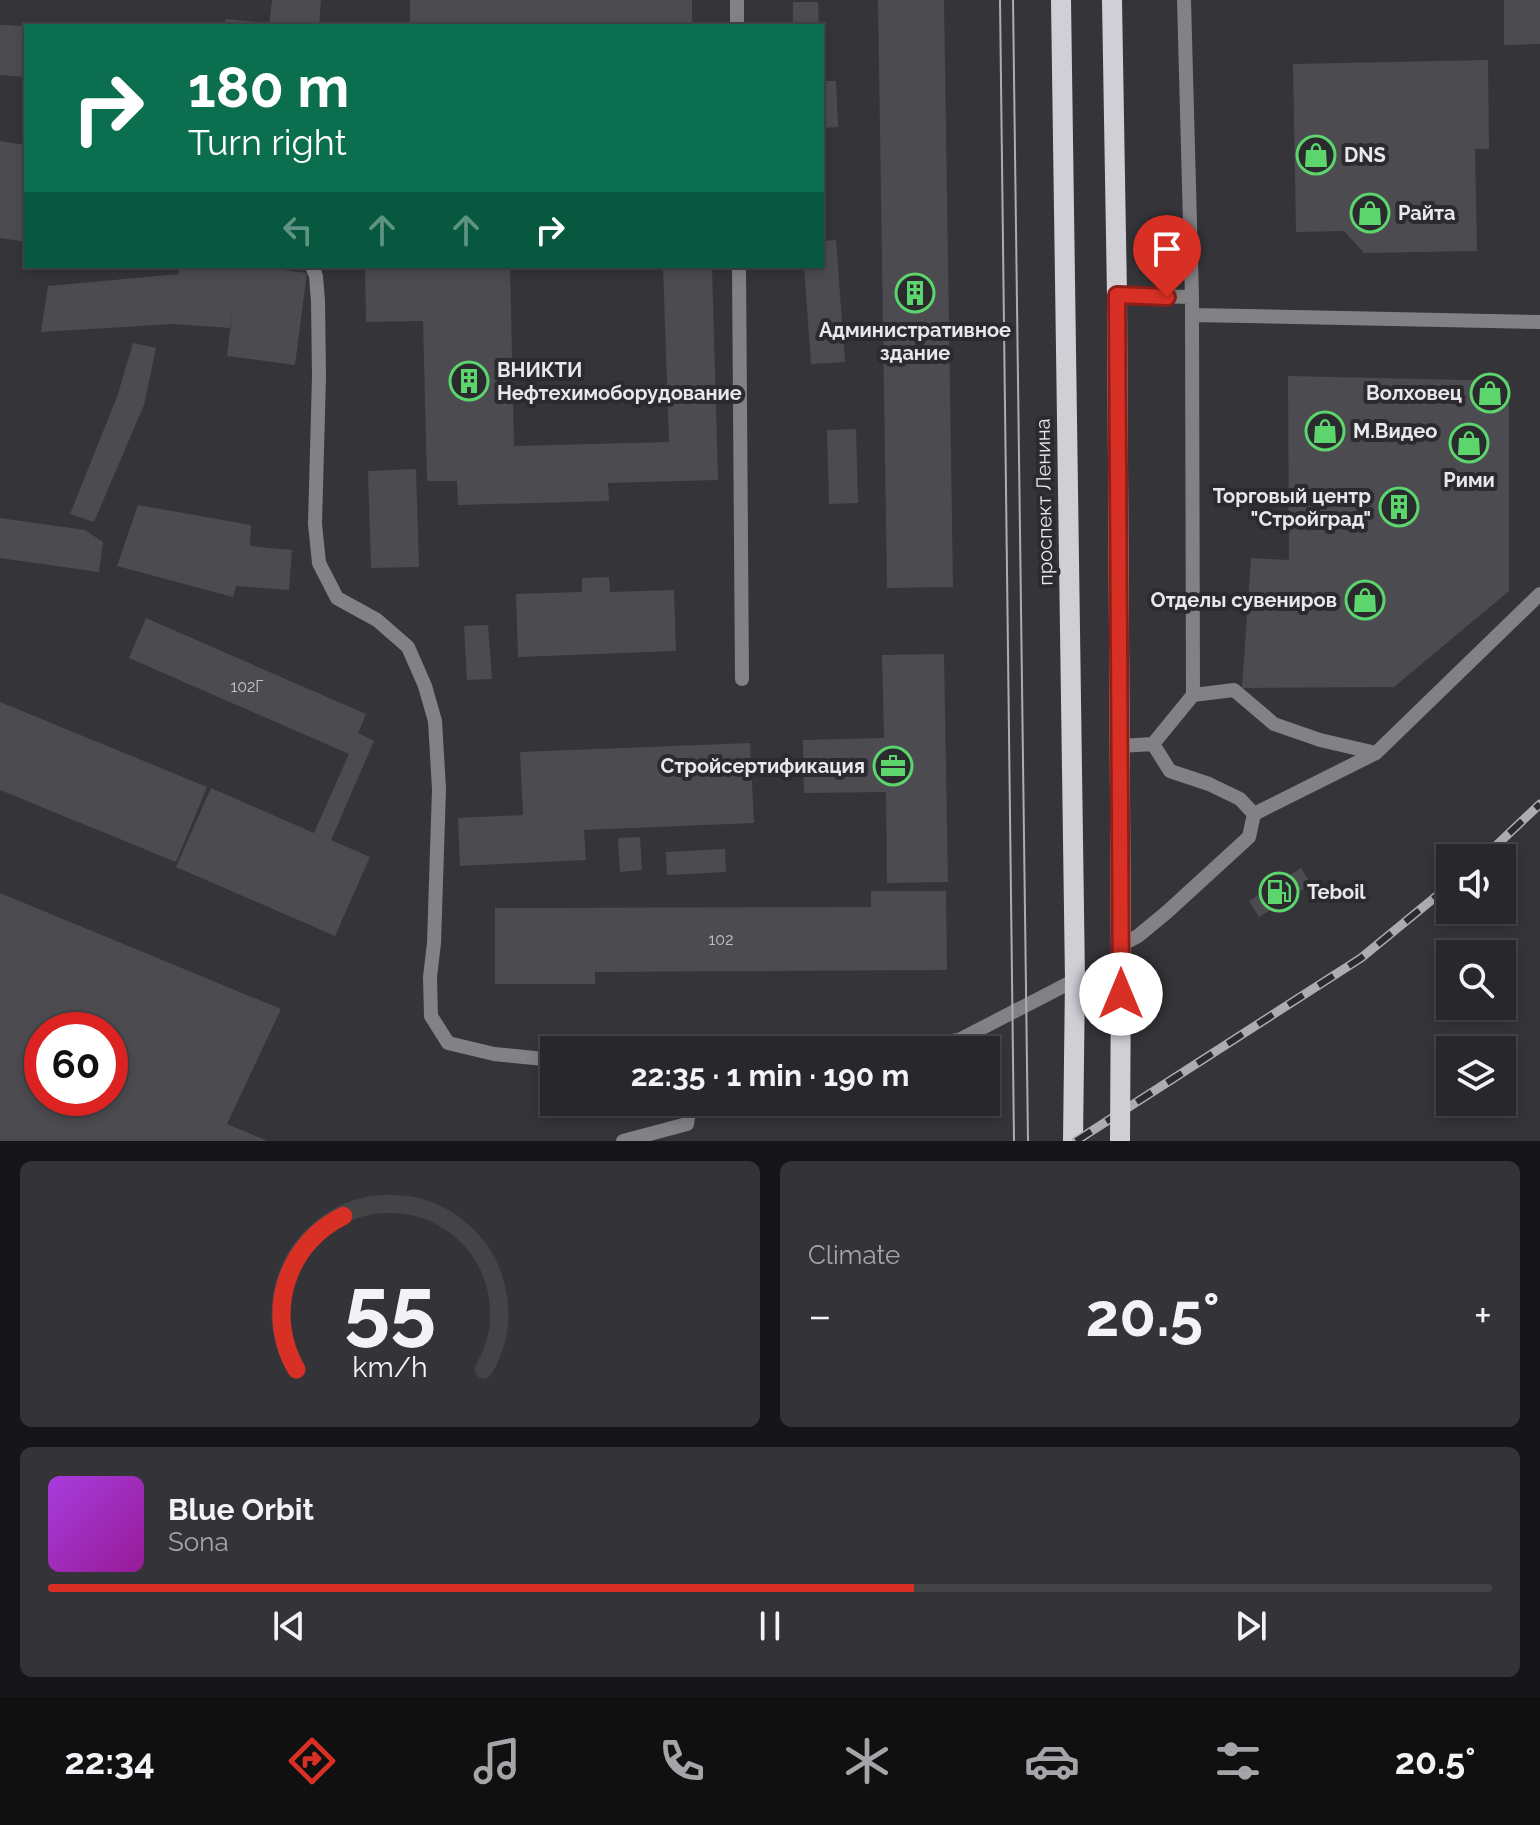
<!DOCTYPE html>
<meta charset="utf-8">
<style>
:root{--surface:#28272b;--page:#343337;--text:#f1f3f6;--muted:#a5a5a9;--line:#444447;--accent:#d93025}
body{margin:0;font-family:Raleway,sans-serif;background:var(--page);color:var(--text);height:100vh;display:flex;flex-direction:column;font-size:30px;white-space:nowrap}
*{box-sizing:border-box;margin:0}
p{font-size:26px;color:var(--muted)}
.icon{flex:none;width:44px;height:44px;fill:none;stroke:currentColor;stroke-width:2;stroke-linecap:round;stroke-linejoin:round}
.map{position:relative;height:1141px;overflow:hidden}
.details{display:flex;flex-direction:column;gap:20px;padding:20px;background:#161518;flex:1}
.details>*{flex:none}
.hud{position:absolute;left:24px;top:24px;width:800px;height:244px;border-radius:0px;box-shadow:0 4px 12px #0003,0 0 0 2px var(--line);background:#0b6e4f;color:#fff;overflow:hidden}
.fabs{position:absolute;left:1436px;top:844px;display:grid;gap:16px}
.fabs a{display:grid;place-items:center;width:80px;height:80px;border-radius:0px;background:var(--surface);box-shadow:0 4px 12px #0003,0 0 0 2px var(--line);font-size:40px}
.speed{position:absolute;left:24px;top:1012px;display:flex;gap:16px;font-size:40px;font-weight:700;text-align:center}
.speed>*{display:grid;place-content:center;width:104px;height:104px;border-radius:50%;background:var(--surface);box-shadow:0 4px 12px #0003,0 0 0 2px var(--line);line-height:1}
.speed .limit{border:12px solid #d22;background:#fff;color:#111}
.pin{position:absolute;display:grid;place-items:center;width:68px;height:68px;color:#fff;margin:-82px -34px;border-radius:50% 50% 50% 0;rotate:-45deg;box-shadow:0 0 8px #0007}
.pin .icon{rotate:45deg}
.me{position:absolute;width:88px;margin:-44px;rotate:0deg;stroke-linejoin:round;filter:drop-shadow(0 0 6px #0008)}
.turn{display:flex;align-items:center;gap:28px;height:168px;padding:0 32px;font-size:36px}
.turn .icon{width:104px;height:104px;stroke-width:2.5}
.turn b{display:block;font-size:56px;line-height:68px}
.lanes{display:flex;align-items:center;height:76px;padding:0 32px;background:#0003;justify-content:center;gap:40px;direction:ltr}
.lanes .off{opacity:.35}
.big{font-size:60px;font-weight:700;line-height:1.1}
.details .widget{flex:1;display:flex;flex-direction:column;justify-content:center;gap:12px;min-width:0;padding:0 28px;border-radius:12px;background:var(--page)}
.details .dial{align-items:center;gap:0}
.dial svg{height:208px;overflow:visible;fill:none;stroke:var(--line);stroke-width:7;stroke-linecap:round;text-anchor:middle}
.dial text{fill:var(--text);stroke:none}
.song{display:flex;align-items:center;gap:24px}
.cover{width:96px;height:96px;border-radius:12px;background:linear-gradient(135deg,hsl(280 70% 55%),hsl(300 70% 35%))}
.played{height:8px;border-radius:4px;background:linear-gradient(90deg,var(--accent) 60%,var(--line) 60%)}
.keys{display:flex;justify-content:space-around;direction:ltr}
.heat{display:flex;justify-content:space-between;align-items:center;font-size:44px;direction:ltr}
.details .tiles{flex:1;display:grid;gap:20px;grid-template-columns:1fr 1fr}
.widget:last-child{grid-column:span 2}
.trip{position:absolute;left:540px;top:1036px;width:460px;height:80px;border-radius:0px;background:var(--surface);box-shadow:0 4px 12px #0003,0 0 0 2px var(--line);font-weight:700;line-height:80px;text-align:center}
.menu{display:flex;height:128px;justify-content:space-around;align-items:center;background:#101011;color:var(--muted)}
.menu .icon{width:56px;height:56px}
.menu .current{color:var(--accent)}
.menu b{font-size:36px;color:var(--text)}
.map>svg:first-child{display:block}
.building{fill:#4c4b50;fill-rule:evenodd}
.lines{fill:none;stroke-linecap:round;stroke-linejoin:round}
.service{stroke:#828285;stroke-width:14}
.primary{stroke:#d0cfd5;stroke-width:20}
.tram{stroke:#adacb0;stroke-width:2}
.rail-casing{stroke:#adacb0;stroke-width:9}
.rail{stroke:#2b2a2f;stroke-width:6;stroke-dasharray:18;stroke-linecap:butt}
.primary-bridge{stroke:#d0cfd5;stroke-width:20}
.route-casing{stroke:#8d1f18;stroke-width:20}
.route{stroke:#d93025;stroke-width:14}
.labels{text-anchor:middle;stroke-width:8;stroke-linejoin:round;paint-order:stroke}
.number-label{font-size:16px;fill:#c1c0c4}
.poi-label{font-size:20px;font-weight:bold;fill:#e8e7eb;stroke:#2b2a2f;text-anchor:start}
.street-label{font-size:20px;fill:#e8e7eb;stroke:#2b2a2f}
</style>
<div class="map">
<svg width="1540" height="1141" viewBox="0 0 1540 1141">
<rect width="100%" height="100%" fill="#353439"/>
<!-- building -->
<path class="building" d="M 272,0 L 321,0 L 319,26 L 269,26 Z
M 410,0 L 692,0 L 692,26 L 410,26 Z
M 878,0 L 944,0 L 953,587 L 887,588 Z
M 1504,0 L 1540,0 L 1540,44 L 1504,45 Z
M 793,2 L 818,2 L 819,26 L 793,26 Z
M 225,19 L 265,23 L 265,26 L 225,26 Z
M 0,25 L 26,26 L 26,77 L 0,75 Z
M 1488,60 L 1489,149 L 1475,149 L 1477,251 L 1364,253 L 1344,231 L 1296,232 L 1293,64 Z
M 822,81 L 836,81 L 838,127 L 822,128 Z
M 0,141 L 26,145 L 26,242 L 0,238 Z
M 836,240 L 845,362 L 811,364 L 804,266 L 822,266 L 822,241 Z
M 179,266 L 251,266 L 307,273 L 295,365 L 227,356 L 233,307 L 230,328 L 173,324 L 41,332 L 48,286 L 179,274 Z
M 365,266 L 510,266 L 514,446 L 669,442 L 663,266 L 712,266 L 718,480 L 608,483 L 609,501 L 458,505 L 457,481 L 427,481 L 423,321 L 366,322 Z
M 133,343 L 156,348 L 144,405 L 94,522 L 70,514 L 117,397 Z
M 1288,376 L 1509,381 L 1509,591 L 1394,687 L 1242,688 L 1251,558 L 1289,560 Z
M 856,429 L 858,503 L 829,504 L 827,430 Z
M 416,469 L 419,567 L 371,568 L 368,471 Z
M 138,505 L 251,525 L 250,546 L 292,550 L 289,590 L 236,586 L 233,597 L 117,566 Z
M 0,518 L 85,530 L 103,542 L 99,572 L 0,558 Z
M 609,577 L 610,592 L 674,590 L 676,651 L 518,657 L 516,594 L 582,592 L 582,578 Z
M 146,618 L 366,714 L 358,733 L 374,741 L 331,840 L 370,857 L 335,936 L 176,867 L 211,788 L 314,833 L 349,754 L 129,658 Z
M 488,625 L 492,679 L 467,680 L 464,626 Z
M 944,654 L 948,882 L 887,883 L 886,792 L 804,793 L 803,740 L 884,738 L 882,655 Z
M 0,702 L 207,787 L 176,862 L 0,790 Z
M 750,743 L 754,823 L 584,830 L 586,860 L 460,866 L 458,818 L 523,815 L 520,752 Z
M 640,837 L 642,870 L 620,872 L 618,838 Z
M 725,849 L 726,872 L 667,875 L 666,852 Z
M 1301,868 L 1311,884 L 1259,917 L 1249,901 Z
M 871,891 L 946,891 L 947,970 L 595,972 L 595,984 L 495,984 L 495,908 L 871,907 Z
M 0,893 L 281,1009 L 227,1124 L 268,1141 L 0,1141 ZM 42,1030 L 110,1030 L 110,1098 L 42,1098 Z"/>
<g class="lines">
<!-- service -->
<path class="service" d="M 737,0 L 737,26
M 1184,0 L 1192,297
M 312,266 L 316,276 L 318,301 L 319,376 L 315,524 L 319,563 L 337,598 L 377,620 L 408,647 L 425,686 L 435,721 L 439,789 L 434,943 L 430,977 L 431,1016 L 448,1043 L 494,1054 L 554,1060
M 739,266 L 742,679
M 1117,295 L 1192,297 L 1192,315 L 1193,695 L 1153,744 L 1120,746
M 1192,315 L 1540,322
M 1193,695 L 1234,690 L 1274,724 L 1320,740 L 1376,753
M 1254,814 L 1376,753 L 1540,594
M 1121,945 L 1138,936 L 1167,912 L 1249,837 L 1254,814 L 1240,799 L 1209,784 L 1170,771 L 1153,744
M 872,1050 L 959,1040 L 1075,980
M 623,1141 L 687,1124 L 690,1102"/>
<!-- primary -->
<path class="primary" d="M 1061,0 L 1075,980 L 1073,1141
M 1112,0 L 1117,295 L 1121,965"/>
<!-- tram -->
<path class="tram" d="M 1000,0 L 1014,1141
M 1013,0 L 1028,1141"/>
<defs>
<path id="rail" d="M 1483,858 L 1540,804
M 1076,1141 L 1361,958 L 1450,885"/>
</defs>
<!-- rail casing -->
<use href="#rail" class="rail-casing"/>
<!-- rail -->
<use href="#rail" class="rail"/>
<!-- primary-bridge -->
<path class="primary-bridge" d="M 1120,1141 L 1121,965"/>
</g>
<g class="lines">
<defs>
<path id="route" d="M 1121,994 L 1117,295 L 1167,297"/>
</defs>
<!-- route casing -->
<use href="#route" class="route-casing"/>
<!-- route -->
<use href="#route" class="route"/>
</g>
<!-- icons -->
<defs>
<symbol id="shop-ring" viewBox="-11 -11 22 22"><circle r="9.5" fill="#2b2a2f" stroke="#5cd56d" stroke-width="1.5"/><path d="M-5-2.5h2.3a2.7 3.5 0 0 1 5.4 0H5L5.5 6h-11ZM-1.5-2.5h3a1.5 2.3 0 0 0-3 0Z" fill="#5cd56d"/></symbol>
<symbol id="building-ring" viewBox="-11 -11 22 22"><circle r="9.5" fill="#2b2a2f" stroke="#5cd56d" stroke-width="1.5"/><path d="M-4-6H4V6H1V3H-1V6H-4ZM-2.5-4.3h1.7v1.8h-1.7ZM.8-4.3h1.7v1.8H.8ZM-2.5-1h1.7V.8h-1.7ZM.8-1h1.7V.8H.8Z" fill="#5cd56d"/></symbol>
<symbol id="office-ring" viewBox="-11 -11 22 22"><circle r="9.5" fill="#2b2a2f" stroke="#5cd56d" stroke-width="1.5"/><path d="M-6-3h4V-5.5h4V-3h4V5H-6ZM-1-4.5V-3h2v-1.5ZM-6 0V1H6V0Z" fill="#5cd56d"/></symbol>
<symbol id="fuel-ring" viewBox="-11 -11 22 22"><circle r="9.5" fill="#2b2a2f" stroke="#5cd56d" stroke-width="1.5"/><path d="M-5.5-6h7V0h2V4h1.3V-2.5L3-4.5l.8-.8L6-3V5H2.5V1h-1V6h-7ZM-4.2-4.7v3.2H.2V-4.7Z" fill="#5cd56d"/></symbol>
</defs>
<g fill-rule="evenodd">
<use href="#shop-ring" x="1294" y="133" width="44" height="44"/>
<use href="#shop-ring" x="1348" y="191" width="44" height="44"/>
<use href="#building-ring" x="893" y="271" width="44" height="44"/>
<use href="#building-ring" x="447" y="359" width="44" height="44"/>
<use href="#shop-ring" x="1468" y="371" width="44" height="44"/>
<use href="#shop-ring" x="1303" y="409" width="44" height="44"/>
<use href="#shop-ring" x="1447" y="421" width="44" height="44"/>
<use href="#building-ring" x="1377" y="485" width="44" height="44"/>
<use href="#shop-ring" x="1343" y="578" width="44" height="44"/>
<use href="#office-ring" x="871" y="744" width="44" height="44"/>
<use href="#fuel-ring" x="1257" y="870" width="44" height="44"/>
</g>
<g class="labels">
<!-- number labels -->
<g class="number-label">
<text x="247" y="692">102Г</text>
<text x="721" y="945">102</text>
</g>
<!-- poi labels -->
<g class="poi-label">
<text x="1344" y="162">DNS</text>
<text x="1398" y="220">Райта</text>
<text x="915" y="337" text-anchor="middle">Административное<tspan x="915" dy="23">здание</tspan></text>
<text x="497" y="377">ВНИКТИ<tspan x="497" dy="23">Нефтехимоборудование</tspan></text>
<text x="1462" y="400" text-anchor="end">Волховец</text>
<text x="1353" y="438">М.Видео</text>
<text x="1469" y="487" text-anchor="middle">Рими</text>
<text x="1371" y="503" text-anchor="end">Торговый центр<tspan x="1371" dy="23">"Стройград"</tspan></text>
<text x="1337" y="607" text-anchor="end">Отделы сувениров</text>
<text x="865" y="773" text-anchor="end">Стройсертификация</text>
<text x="1307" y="899">Teboil</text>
</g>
<!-- street labels -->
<g class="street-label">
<text transform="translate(1044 502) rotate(-91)" y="7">проспект Ленина</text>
</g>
</g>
</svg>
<div class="fabs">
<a><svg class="icon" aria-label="sound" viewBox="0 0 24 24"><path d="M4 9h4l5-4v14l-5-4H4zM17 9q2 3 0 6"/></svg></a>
<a><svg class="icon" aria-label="search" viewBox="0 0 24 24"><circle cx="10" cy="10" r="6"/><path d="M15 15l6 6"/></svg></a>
<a><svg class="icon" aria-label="layers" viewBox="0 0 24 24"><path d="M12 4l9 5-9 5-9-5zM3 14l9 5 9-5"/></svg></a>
</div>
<div class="speed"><div class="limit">60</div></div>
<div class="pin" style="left:1167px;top:297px;background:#d93025"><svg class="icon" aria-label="arrive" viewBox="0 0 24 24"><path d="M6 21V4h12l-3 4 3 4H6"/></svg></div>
<svg class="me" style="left:1121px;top:994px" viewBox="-20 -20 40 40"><circle r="19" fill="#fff"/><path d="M0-13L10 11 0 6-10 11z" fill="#d93025"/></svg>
<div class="trip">22:35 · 1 min · 190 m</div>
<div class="hud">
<div class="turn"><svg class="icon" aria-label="right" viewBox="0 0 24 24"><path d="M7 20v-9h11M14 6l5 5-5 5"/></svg><div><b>180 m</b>Turn right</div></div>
<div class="lanes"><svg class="icon off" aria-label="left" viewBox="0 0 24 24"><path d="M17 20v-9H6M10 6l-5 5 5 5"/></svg><svg class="icon off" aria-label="ahead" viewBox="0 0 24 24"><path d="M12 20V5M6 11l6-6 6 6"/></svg><svg class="icon off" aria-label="ahead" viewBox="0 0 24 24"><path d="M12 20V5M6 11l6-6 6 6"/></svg><svg class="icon" aria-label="right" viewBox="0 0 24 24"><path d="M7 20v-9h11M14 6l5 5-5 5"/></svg></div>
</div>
</div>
<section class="details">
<div class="tiles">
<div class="widget dial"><svg viewBox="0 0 100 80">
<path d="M14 69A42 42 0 1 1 86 69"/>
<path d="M14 69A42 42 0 0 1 32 10" stroke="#d93025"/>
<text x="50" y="56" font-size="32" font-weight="700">55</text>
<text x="50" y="72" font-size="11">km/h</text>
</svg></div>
<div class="widget"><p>Climate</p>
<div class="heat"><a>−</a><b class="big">20.5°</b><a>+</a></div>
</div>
<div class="widget">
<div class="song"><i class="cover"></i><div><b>Blue Orbit</b><p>Sona</p></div></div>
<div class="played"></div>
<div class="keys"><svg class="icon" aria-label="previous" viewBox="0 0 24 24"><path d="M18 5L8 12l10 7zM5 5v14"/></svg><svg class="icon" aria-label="pause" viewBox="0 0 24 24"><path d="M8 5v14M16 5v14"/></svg><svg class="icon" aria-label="next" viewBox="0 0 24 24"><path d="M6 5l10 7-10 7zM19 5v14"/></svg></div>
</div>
</div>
</section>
<nav class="menu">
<b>22:34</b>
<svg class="icon current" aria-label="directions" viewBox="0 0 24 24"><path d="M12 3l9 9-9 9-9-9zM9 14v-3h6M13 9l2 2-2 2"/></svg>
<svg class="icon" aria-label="music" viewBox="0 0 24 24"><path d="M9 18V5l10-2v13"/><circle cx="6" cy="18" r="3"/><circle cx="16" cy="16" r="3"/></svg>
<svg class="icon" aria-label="phone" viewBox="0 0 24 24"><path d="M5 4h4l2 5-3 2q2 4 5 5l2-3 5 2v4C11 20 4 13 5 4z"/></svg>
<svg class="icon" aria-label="climate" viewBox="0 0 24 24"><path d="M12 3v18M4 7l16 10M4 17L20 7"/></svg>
<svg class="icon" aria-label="car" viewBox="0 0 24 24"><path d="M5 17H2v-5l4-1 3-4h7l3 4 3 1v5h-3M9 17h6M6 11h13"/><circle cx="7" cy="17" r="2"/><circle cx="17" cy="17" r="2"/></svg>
<svg class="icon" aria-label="filters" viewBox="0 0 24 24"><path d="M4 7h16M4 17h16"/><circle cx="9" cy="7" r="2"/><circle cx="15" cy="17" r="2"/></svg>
<b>20.5°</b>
</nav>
